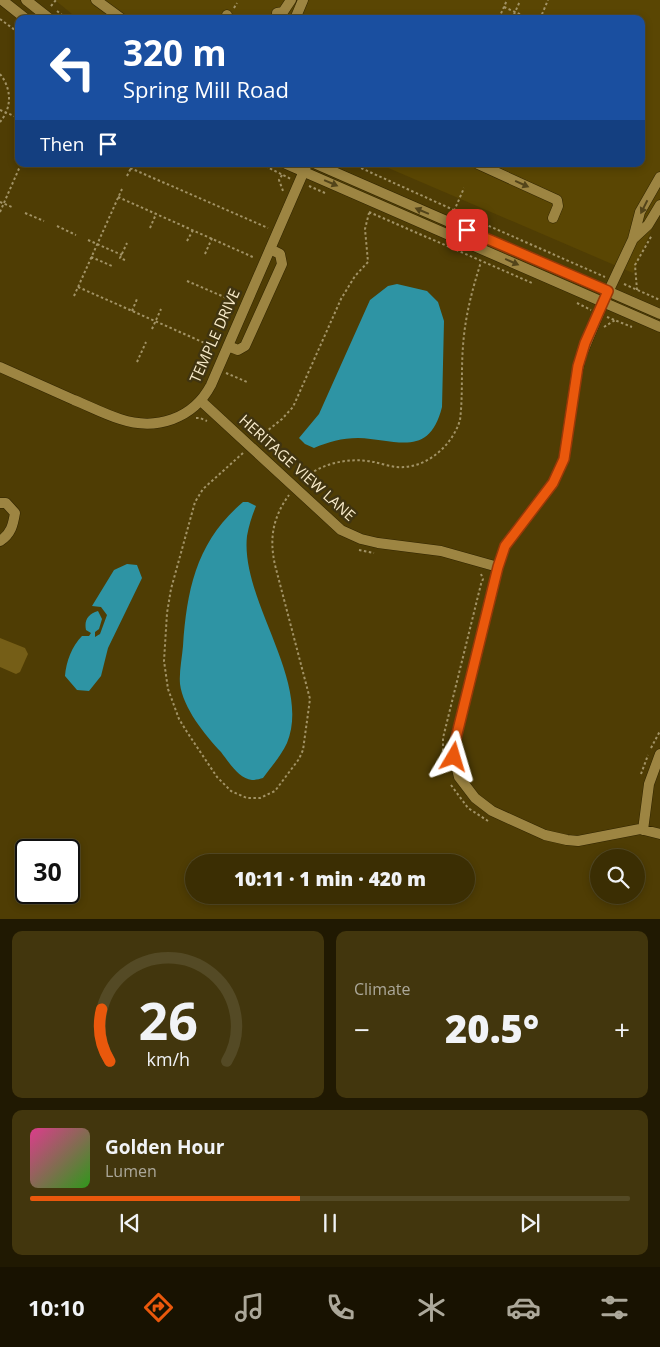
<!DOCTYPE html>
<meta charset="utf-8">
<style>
:root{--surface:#3b2e03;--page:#42360d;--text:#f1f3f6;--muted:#aca89a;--line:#544a25;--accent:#ea580c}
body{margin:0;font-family:"Open Sans",sans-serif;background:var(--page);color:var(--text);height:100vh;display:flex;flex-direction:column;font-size:19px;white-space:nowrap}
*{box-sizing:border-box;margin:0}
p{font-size:16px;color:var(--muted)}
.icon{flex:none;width:28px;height:28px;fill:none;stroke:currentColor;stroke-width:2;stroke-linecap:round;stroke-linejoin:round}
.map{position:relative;height:919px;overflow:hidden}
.sheet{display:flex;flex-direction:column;gap:12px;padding:12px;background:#201902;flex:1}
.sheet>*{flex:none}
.guide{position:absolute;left:15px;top:15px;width:630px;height:152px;border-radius:10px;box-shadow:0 2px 8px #0003,0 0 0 1px var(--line);background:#1a4fa0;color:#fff;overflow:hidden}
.tools{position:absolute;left:590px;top:849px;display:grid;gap:10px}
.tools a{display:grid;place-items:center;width:55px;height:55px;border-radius:50%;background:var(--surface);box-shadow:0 2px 8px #0003,0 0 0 1px var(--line);font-size:25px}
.speed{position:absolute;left:15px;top:839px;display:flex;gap:10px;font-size:25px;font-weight:700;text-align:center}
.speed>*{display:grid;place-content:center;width:65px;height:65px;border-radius:50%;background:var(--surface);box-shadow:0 2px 8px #0003,0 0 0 1px var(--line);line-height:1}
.speed .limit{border:2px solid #111;border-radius:8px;background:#fff;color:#111}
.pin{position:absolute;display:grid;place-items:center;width:42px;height:42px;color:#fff;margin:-21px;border-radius:10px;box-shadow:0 2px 8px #0006}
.me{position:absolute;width:55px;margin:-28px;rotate:7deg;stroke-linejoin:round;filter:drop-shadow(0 0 4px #0008)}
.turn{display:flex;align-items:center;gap:18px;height:105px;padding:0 25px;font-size:22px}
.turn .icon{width:65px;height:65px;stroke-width:2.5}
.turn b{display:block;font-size:35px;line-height:42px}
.then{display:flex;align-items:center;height:48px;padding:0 25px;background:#0003;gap:10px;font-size:19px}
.big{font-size:38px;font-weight:800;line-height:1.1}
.sheet .widget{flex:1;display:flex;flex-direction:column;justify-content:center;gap:8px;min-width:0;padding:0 18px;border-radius:10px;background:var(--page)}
.sheet .dial{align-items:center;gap:0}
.dial svg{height:130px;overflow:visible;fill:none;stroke:var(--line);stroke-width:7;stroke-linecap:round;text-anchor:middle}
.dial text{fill:var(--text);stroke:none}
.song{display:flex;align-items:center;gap:15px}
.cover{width:60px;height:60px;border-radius:8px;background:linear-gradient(135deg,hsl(330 70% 55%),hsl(110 70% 35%))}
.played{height:5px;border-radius:2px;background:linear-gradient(90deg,var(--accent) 45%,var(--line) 45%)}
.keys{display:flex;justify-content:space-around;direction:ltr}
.heat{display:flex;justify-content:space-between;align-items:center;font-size:28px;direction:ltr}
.sheet .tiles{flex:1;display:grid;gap:12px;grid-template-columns:1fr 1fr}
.widget:last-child{grid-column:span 2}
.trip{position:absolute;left:185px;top:854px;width:290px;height:50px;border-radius:25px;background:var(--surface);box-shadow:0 2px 8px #0003,0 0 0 1px var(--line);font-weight:800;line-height:50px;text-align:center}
.tabs{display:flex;height:80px;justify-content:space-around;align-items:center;background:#181201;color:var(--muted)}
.tabs .icon{width:35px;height:35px}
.tabs .selected{color:var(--accent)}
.tabs b{font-size:22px;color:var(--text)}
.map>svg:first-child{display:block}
.built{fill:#5a4603}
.green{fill:#755e17}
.water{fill:#2e94a4}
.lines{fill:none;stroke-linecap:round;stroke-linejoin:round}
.minor-casing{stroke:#312500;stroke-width:11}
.path{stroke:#a29366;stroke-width:2;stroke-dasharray:2.5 2.5;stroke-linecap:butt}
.minor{stroke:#9d8542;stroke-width:10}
.oneway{fill:#53441a}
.route-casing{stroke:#983908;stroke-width:12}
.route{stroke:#ea580c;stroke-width:9}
.labels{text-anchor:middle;stroke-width:5;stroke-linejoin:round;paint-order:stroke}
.street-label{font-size:15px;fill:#f8ebca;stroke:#403410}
</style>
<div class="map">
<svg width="660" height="920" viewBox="0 0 660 920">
<rect width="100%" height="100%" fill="#4f3d04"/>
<!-- built -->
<path class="built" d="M 55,0 L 660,0 L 660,210 L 633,273 L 379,164 L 641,164 L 641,19 L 78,19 Z"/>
<!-- green -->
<path class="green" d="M 0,638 L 25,648 L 28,654 L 20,672 L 16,674 L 0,667 Z"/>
<!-- water -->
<path class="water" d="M 397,284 L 427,291 L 438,302 L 444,321 L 442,407 C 429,459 396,439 358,438 C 342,438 328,442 314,448 L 305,444 L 299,438 L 319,414 L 370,300 L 388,286 Z
M 243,502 L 248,502 L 256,506 C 252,516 249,525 247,536 C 240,600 312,681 287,743 C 281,756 271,767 263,778 C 260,779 255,780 252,780 C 239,779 228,761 221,752 C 205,735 183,708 180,684 C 179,672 182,658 183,646 C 187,588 197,541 243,502 Z
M 127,564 L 137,565 L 142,578 L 108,648 L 101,676 L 89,691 L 77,690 L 65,676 C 66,662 72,646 82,636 L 89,636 L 91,633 L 86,630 C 84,620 88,614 98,611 L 102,619 L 99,629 L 95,632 L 95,637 L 100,634 L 107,615 L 101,607 L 92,606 L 114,570 Z"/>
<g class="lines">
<defs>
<path id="minor" d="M 2,0 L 26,19
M 26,0 L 50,19
M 96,0 L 122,19
M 277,13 L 283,12 L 291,0
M 226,19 L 227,15
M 295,19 L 303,0
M 286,164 L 660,327
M 316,164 L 660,314
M 478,164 L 557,200 L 558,206 L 553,218
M 660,177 L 640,212 L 633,239 L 603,303 L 581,356 L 576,378 L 564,459 L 553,483 L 505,546 L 498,567 L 456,738 L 454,757 L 459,777 L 475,798 L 492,811 L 545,835 L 567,840 L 578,841 L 640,829 L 660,834
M 634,238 L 648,225 L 660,205
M 228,346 L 238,350 L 245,346 L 282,264 L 280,254 L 270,249
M 0,367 C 25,378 49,389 74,400 C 89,406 104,414 120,419 C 156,431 193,419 211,385 L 307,164
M 201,401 L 341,530 L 361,539 L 378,543 L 441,551 L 498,567
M 0,503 L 6,503 L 15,513 C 13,525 11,534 0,541
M 643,830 L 649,784 L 660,754"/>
</defs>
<!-- minor casing -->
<use href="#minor" class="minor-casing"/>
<!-- path -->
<path class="path" d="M 51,6 L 56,0
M 504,7 L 531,19
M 234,8 L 237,3
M 57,11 L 67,19
M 499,18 L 507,0
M 0,19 L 19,33
M 512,19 L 520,1
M 540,19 L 548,0
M 0,74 C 12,89 12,108 0,122
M 0,110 L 19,118
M 121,164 L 268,228
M 261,164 L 291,179
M 352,164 L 498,230 L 605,277
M 282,175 L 279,180 L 283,191
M 127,176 L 131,168
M 309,186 L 325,193
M 118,197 L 255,258
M 0,202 L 12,207
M 454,211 L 464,188
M 0,212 L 21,164
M 369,212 L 532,283
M 25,213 L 44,221
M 57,226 L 76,235
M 150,228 L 156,214
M 88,240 L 122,255
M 187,241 L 193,230
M 205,254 L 212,238
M 91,257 L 112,266
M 125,260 L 120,258 L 127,243
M 187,281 L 236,302
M 624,284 L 660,300
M 78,287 L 216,348
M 637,290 L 635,265 L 652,235
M 74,296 L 122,189
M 577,303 L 591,310
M 132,311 L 137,299
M 607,317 L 632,327
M 604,327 L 615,320
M 152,329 L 161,309
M 137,362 L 146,342
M 226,373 L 247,382
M 196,418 L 200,418 L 207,421
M 257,439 L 282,419 L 293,407 L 341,299 L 355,276 L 368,262 L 365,229 L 369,213
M 243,453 L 203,489 L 195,502 L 171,589 L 167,613 L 164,661 L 168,689 L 179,719 L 187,732 L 217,777 L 231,791 L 247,798 L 260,798 L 275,791 L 299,759 L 303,750 L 310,699 L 275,565 C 269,538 273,517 289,495
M 302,480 C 321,463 349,457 374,462 C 383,464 394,468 404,467 C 429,466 453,444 460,420 C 463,396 461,371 463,346 C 465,317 472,290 481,262
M 359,550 L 374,553
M 651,748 L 660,731
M 443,756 L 443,738 L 481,584 L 483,579 L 481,574
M 641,774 L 648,755
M 451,785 L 468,808 L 488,821"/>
<!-- minor -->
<use href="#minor" class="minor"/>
</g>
<!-- one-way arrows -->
<defs><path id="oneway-solid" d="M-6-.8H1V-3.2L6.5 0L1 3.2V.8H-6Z" transform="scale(1.25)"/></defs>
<g class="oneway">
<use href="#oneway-solid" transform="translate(331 183) rotate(23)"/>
<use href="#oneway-solid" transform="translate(522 184) rotate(24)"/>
<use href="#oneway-solid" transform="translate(644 207) rotate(117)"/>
<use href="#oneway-solid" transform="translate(422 211) rotate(-157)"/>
<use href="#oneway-solid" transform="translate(512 262) rotate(24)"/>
</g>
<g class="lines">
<defs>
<path id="route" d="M 454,757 L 456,738 L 498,567 L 505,546 L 553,483 L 564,459 L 578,366 L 585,343 L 608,291 L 467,230"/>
</defs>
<!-- route casing -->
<use href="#route" class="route-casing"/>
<!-- route -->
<use href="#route" class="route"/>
</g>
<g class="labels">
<!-- street labels -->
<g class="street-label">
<text transform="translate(215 336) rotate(-66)" y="5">TEMPLE DRIVE</text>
<text transform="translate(297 468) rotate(42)" y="5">HERITAGE VIEW LANE</text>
</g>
</g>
</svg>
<div class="tools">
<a><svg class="icon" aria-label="search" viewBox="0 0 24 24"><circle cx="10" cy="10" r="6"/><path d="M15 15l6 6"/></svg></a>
</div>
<div class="speed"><div class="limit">30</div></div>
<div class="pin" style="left:467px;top:230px;background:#d93025"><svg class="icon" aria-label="arrive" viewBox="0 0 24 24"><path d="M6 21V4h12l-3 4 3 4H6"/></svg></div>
<svg class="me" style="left:454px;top:757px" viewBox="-20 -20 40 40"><path d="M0-17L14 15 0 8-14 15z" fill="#ea580c" stroke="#fff" stroke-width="4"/></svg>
<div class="trip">10:11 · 1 min · 420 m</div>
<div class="guide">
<div class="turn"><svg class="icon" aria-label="left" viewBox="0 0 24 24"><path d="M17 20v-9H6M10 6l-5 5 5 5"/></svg><div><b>320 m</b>Spring Mill Road</div></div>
<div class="then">Then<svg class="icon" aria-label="arrive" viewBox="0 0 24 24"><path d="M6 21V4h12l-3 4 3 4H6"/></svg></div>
</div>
</div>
<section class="sheet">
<div class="tiles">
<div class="widget dial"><svg viewBox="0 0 100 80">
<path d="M14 69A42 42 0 1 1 86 69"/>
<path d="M14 69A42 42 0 0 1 9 37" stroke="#ea580c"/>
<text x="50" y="56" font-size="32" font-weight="700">26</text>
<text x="50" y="72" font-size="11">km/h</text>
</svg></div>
<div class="widget"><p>Climate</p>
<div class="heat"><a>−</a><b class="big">20.5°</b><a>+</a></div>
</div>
<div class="widget">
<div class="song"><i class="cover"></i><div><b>Golden Hour</b><p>Lumen</p></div></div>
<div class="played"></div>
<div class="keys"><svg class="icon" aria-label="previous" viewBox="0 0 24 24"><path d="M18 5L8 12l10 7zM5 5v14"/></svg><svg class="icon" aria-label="pause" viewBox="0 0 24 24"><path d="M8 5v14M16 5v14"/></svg><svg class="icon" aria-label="next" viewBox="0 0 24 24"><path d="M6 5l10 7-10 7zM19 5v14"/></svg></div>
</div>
</div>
</section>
<nav class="tabs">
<b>10:10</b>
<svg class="icon selected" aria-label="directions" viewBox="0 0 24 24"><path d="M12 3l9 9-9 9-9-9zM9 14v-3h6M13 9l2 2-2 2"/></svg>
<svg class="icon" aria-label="music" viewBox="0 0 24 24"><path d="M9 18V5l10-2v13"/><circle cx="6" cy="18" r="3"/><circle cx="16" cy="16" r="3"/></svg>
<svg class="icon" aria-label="phone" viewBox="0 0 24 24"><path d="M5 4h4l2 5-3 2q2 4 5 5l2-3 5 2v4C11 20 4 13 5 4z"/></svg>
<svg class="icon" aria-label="climate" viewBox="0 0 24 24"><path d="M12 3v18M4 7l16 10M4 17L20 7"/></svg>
<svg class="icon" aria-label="car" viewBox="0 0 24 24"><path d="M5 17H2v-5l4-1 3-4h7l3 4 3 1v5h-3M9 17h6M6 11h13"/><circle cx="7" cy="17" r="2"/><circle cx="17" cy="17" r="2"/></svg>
<svg class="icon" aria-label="filters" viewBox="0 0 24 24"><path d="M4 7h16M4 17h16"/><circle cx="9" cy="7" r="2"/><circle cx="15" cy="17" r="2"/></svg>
</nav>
